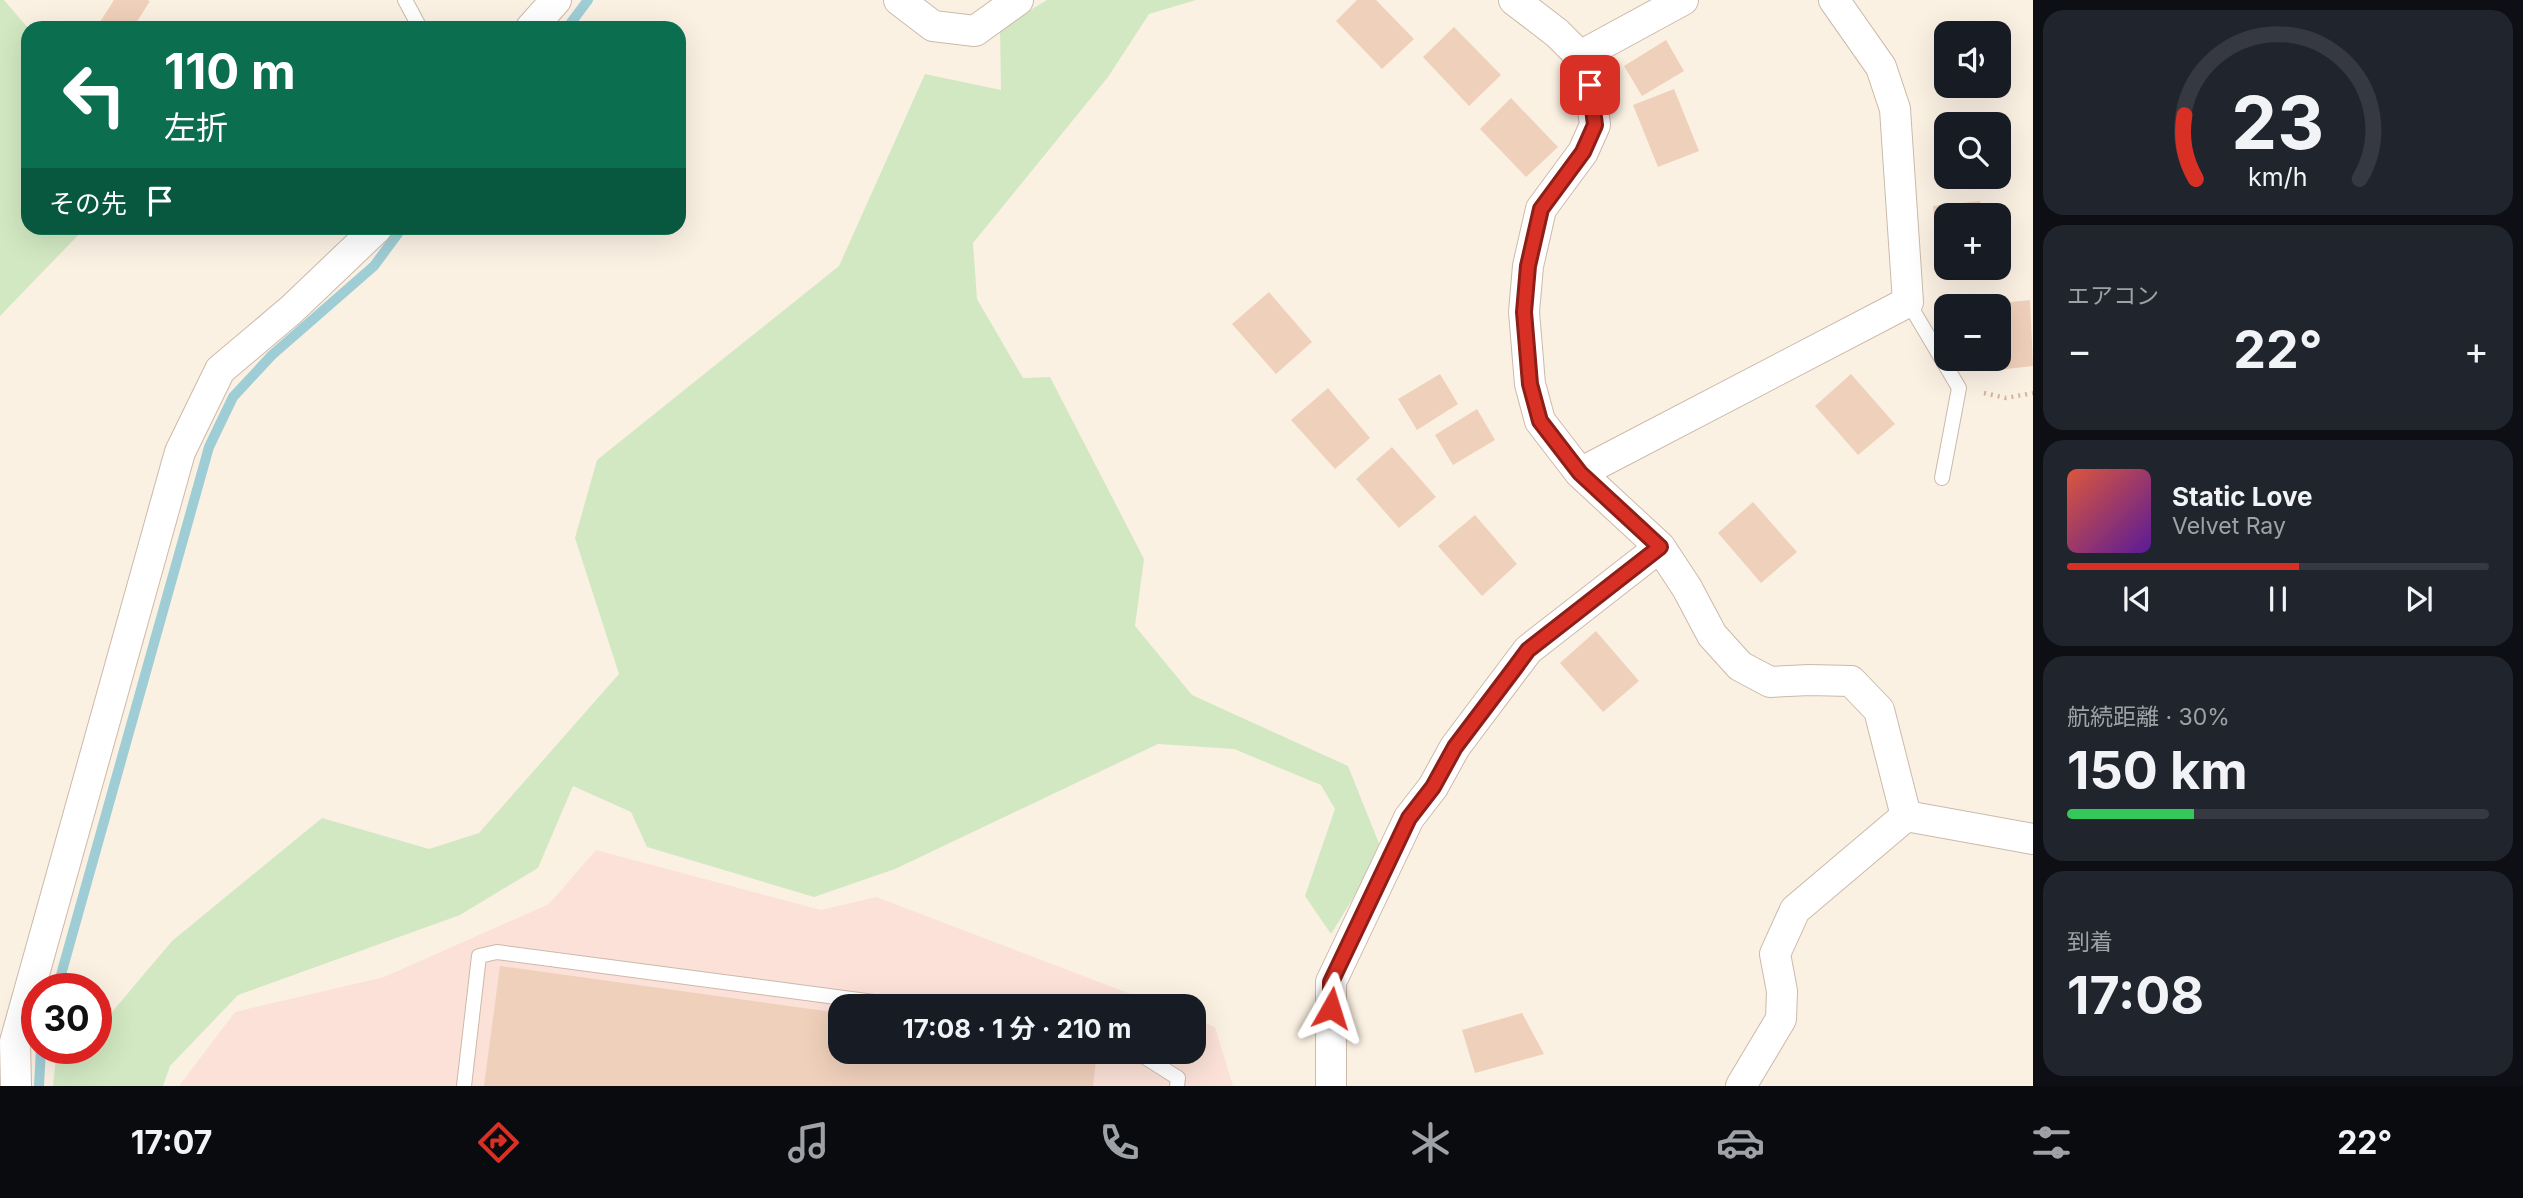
<!DOCTYPE html>
<html lang="ja">
<meta charset="utf-8">
<style>
:root{--surface:#171b24;--page:#20242c;--text:#f1f3f6;--muted:#9ea1a6;--line:#363941;--accent:#d93025}
body{margin:0;font-family:Inter,"Noto Sans JP",sans-serif;background:var(--page);color:var(--text);height:100vh;display:flex;flex-direction:column;font-size:26px;white-space:nowrap}
*{box-sizing:border-box;margin:0}
p{font-size:23px;color:var(--muted)}
.icon{flex:none;width:38px;height:38px;fill:none;stroke:currentColor;stroke-width:2;stroke-linecap:round;stroke-linejoin:round}
.map{position:relative;flex:1;overflow:hidden}
.side{display:flex;flex-direction:column;gap:10px;padding:10px;background:#0d0f14;width:490px}
.side>*{flex:none}
.banner{position:absolute;left:21px;top:21px;width:665px;height:214px;border-radius:21px;box-shadow:0 7px 28px #0002;background:#0b6e4f;color:#fff;overflow:hidden}
.controls{position:absolute;left:1934px;top:21px;display:grid;gap:14px}
.controls a{display:grid;place-items:center;width:77px;height:77px;border-radius:14px;background:var(--surface);box-shadow:0 7px 28px #0002;font-size:35px}
.speed{position:absolute;left:21px;top:973px;display:flex;gap:14px;font-size:35px;font-weight:700;text-align:center}
.speed>*{display:grid;place-content:center;width:91px;height:91px;border-radius:50%;background:var(--surface);box-shadow:0 7px 28px #0002;line-height:1}
.speed .limit{border:10px solid #d22;background:#fff;color:#111}
.pin{position:absolute;display:grid;place-items:center;width:60px;height:60px;color:#fff;margin:-30px;border-radius:14px;box-shadow:0 4px 10px #0006}
.me{position:absolute;width:77px;margin:-38px;rotate:6deg;stroke-linejoin:round;filter:drop-shadow(0 0 5px #0008)}
.turn{display:flex;align-items:center;gap:24px;height:147px;padding:0 28px;font-size:32px}
.turn .icon{width:91px;height:91px;stroke-width:2.5}
.turn b{display:block;font-size:49px;line-height:60px}
.then{display:flex;align-items:center;height:66px;padding:0 28px;background:#0003;gap:14px;font-size:26px}
.big{font-size:52px;font-weight:700;line-height:1.1}
.side .widget{flex:1;display:flex;flex-direction:column;justify-content:center;gap:10px;min-width:0;padding:0 24px;border-radius:21px;background:var(--page)}
.side .dial{align-items:center;gap:0}
.dial svg{height:182px;overflow:visible;fill:none;stroke:var(--line);stroke-width:7;stroke-linecap:round;text-anchor:middle}
.dial text{fill:var(--text);stroke:none}
.song{display:flex;align-items:center;gap:21px}
.cover{width:84px;height:84px;border-radius:10px;background:linear-gradient(135deg,hsl(10 70% 55%),hsl(270 70% 35%))}
.played{height:7px;border-radius:4px;background:linear-gradient(90deg,var(--accent) 55%,var(--line) 55%)}
.keys{display:flex;justify-content:space-around;direction:ltr}
.heat{display:flex;justify-content:space-between;align-items:center;font-size:38px;direction:ltr}
.charge{height:10px;border-radius:5px;background:linear-gradient(90deg,#34c759 30%,var(--line) 0)}
.trip{position:absolute;left:828px;top:994px;width:378px;height:70px;border-radius:21px;background:var(--surface);box-shadow:0 7px 28px #0002;font-weight:700;line-height:70px;text-align:center}
.tab-bar{display:flex;height:112px;justify-content:space-around;align-items:center;background:#090b0e;color:var(--muted)}
.tab-bar .icon{width:49px;height:49px}
.tab-bar .current{color:var(--accent)}
.tab-bar b{font-size:32px;color:var(--text)}
main{display:flex;flex:1;min-height:0}
.map>svg:first-child{display:block}
.commercial{fill:#fbe1d7}
.green{fill:#d2e8c2}
.lines{fill:none;stroke-linecap:round;stroke-linejoin:round}
.stream{stroke:#9fcdd5;stroke-width:10}
.building{fill:#efd0bb}
.service-casing{stroke:#ccb9aa;stroke-width:16}
.minor-casing{stroke:#ccb9aa;stroke-width:32}
.path{stroke:#d4b39f;stroke-width:4.5;stroke-dasharray:2 5;stroke-linecap:butt}
.service{stroke:#fff;stroke-width:14}
.minor{stroke:#fff;stroke-width:30}
.route-casing{stroke:#8d1f18;stroke-width:18}
.route{stroke:#d93025;stroke-width:12}
</style>
<main>
<div class="map">
<svg width="2033" height="1086" viewBox="0 0 2033 1086">
<rect width="100%" height="100%" fill="#fbf1e3"/>
<!-- commercial -->
<path class="commercial" d="M 596,850 L 821,910 L 876,897 L 1162,1006 L 840,1006 L 840,1052 L 1194,1052 L 1194,1018 L 1215,1027 L 1233,1086 L 179,1086 L 235,1012 L 384,977 L 549,904 Z"/>
<!-- green -->
<path class="green" d="M 0,0 L 4,0 L 28,28 L 28,228 L 85,228 L 0,316 Z
M 1047,0 L 1196,0 L 1149,14 L 1108,77 L 973,243 L 977,299 L 1023,378 L 1050,377 L 1144,559 L 1135,626 L 1192,695 L 1348,766 L 1382,851 L 1331,934 L 1305,896 L 1335,809 L 1321,785 L 1234,749 L 1158,744 L 895,869 L 814,897 L 647,847 L 631,812 L 573,786 L 538,868 L 460,915 L 238,995 L 170,1066 L 163,1086 L 53,1086 L 56,1057 L 67,1048 L 96,1048 L 96,1024 L 112,1012 L 172,941 L 322,818 L 429,849 L 479,833 L 619,674 L 575,538 L 597,460 L 839,266 L 925,74 L 1001,90 L 1000,28 Z"/>
<g class="lines">
<!-- stream -->
<path class="stream" d="M 567,28 L 588,0
M 57,989 L 209,447 L 233,397 L 272,355 L 374,266 L 402,228
M 39,1086 L 41,1048"/>
</g>
<!-- building -->
<path class="building" d="M 114,0 L 147,0 L 150,1 L 133,28 L 102,28 L 98,25 Z
M 1357,0 L 1376,0 L 1414,39 L 1382,69 L 1336,21 Z
M 1454,27 L 1501,75 L 1469,106 L 1423,57 Z
M 1666,40 L 1684,71 L 1642,96 L 1624,66 Z
M 1674,89 L 1699,151 L 1658,167 L 1633,105 Z
M 1511,98 L 1558,147 L 1526,177 L 1480,129 Z
M 1980,201 L 1982,215 L 1946,215 L 1946,268 L 1959,270 L 1940,272 L 1933,206 Z
M 1269,292 L 1312,342 L 1276,374 L 1232,324 Z
M 2030,300 L 2033,366 L 1989,371 L 1987,359 L 1998,359 L 1998,306 L 1991,304 Z
M 1440,374 L 1458,404 L 1417,430 L 1398,399 Z
M 1851,374 L 1895,424 L 1858,455 L 1815,406 Z
M 1328,388 L 1370,438 L 1335,469 L 1291,420 Z
M 1477,409 L 1495,440 L 1453,465 L 1435,435 Z
M 1392,447 L 1436,497 L 1399,528 L 1356,479 Z
M 1753,502 L 1797,552 L 1761,583 L 1718,533 Z
M 1475,515 L 1517,564 L 1482,596 L 1438,546 Z
M 1596,631 L 1639,681 L 1603,712 L 1560,663 Z
M 500,966 L 840,1013 L 840,1052 L 1097,1052 L 1093,1086 L 484,1086 Z
M 1522,1013 L 1544,1054 L 1475,1073 L 1462,1030 Z"/>
<g class="lines">
<defs>
<path id="service" d="M 405,0 L 420,28
M 1908,302 L 1959,388 L 1942,478
M 1137,1052 L 1178,1078 L 1177,1086
M 464,1086 L 479,956 L 497,952 L 904,1006"/>
<path id="minor" d="M 899,0 L 933,26 L 975,31 L 1018,0
M 1514,0 L 1557,33 L 1580,56 L 1590,85 L 1595,125 L 1583,152 L 1541,209 L 1528,266 L 1524,312 L 1530,384 L 1540,421 L 1580,473 L 1660,547 L 1687,588 L 1712,635 L 1740,666 L 1770,682 L 1809,680 L 1851,681 L 1879,710 L 1906,816
M 531,28 L 556,0
M 1580,56 L 1683,0
M 1580,473 L 1908,302 L 1895,109 L 1881,67 L 1834,0
M 1906,816 L 2033,839
M 16,1086 L 15,1042 L 180,452 L 220,370 L 291,310 L 377,228
M 1331,1086 L 1331,982 L 1409,818 L 1433,787 L 1455,747 L 1528,650 L 1660,547
M 1741,1086 L 1781,1019 L 1782,991 L 1775,954 L 1795,910 L 1906,816"/>
</defs>
<!-- service casing -->
<use href="#service" class="service-casing"/>
<!-- minor casing -->
<use href="#minor" class="minor-casing"/>
<!-- path -->
<path class="path" d="M 1984,393 L 2006,398 L 2033,393"/>
<!-- service -->
<use href="#service" class="service"/>
<!-- minor -->
<use href="#minor" class="minor"/>
</g>
<g class="lines">
<defs>
<path id="route" d="M 1331,1008 L 1331,982 L 1409,818 L 1433,787 L 1455,747 L 1514,669 L 1528,650 L 1660,547 L 1580,473 L 1540,421 L 1530,384 L 1524,312 L 1528,266 L 1541,209 L 1583,152 L 1595,125 L 1590,85"/>
</defs>
<!-- route casing -->
<use href="#route" class="route-casing"/>
<!-- route -->
<use href="#route" class="route"/>
</g>
</svg>
<div class="controls">
<a><svg class="icon" aria-label="sound" viewBox="0 0 24 24"><path d="M4 9h4l5-4v14l-5-4H4zM17 9q2 3 0 6"/></svg></a>
<a><svg class="icon" aria-label="search" viewBox="0 0 24 24"><circle cx="10" cy="10" r="6"/><path d="M15 15l6 6"/></svg></a>
<a>+</a>
<a>−</a>
</div>
<div class="speed"><div class="limit">30</div></div>
<div class="pin" style="left:1590px;top:85px;background:#d93025"><svg class="icon" aria-label="arrive" viewBox="0 0 24 24"><path d="M6 21V4h12l-3 4 3 4H6"/></svg></div>
<svg class="me" style="left:1331px;top:1008px" viewBox="-20 -20 40 40"><path d="M0-17L14 15 0 8-14 15z" fill="#d93025" stroke="#fff" stroke-width="4"/></svg>
<div class="trip">17:08 · 1 分 · 210 m</div>
<div class="banner">
<div class="turn"><svg class="icon" aria-label="left" viewBox="0 0 24 24"><path d="M17 20v-9H6M10 6l-5 5 5 5"/></svg><div><b>110 m</b>左折</div></div>
<div class="then">その先<svg class="icon" aria-label="arrive" viewBox="0 0 24 24"><path d="M6 21V4h12l-3 4 3 4H6"/></svg></div>
</div>
</div>
<section class="side">
<div class="widget dial"><svg viewBox="0 0 100 80">
<path d="M14 69A42 42 0 1 1 86 69"/>
<path d="M14 69A42 42 0 0 1 9 41" stroke="#d93025"/>
<text x="50" y="56" font-size="32" font-weight="700">23</text>
<text x="50" y="72" font-size="11">km/h</text>
</svg></div>
<div class="widget"><p>エアコン</p>
<div class="heat"><a>−</a><b class="big">22°</b><a>+</a></div>
</div>
<div class="widget">
<div class="song"><i class="cover"></i><div><b>Static Love</b><p>Velvet Ray</p></div></div>
<div class="played"></div>
<div class="keys"><svg class="icon" aria-label="previous" viewBox="0 0 24 24"><path d="M18 5L8 12l10 7zM5 5v14"/></svg><svg class="icon" aria-label="pause" viewBox="0 0 24 24"><path d="M8 5v14M16 5v14"/></svg><svg class="icon" aria-label="next" viewBox="0 0 24 24"><path d="M6 5l10 7-10 7zM19 5v14"/></svg></div>
</div>
<div class="widget"><p>航続距離 · 30%</p><b class="big">150 km</b><div class="charge"></div></div>
<div class="widget"><p>到着</p><b class="big">17:08</b></div>
</section>
</main>
<nav class="tab-bar">
<b>17:07</b>
<svg class="icon current" aria-label="directions" viewBox="0 0 24 24"><path d="M12 3l9 9-9 9-9-9zM9 14v-3h6M13 9l2 2-2 2"/></svg>
<svg class="icon" aria-label="music" viewBox="0 0 24 24"><path d="M9 18V5l10-2v13"/><circle cx="6" cy="18" r="3"/><circle cx="16" cy="16" r="3"/></svg>
<svg class="icon" aria-label="phone" viewBox="0 0 24 24"><path d="M5 4h4l2 5-3 2q2 4 5 5l2-3 5 2v4C11 20 4 13 5 4z"/></svg>
<svg class="icon" aria-label="climate" viewBox="0 0 24 24"><path d="M12 3v18M4 7l16 10M4 17L20 7"/></svg>
<svg class="icon" aria-label="car" viewBox="0 0 24 24"><path d="M5 17H2v-5l4-1 3-4h7l3 4 3 1v5h-3M9 17h6M6 11h13"/><circle cx="7" cy="17" r="2"/><circle cx="17" cy="17" r="2"/></svg>
<svg class="icon" aria-label="filters" viewBox="0 0 24 24"><path d="M4 7h16M4 17h16"/><circle cx="9" cy="7" r="2"/><circle cx="15" cy="17" r="2"/></svg>
<b>22°</b>
</nav>
